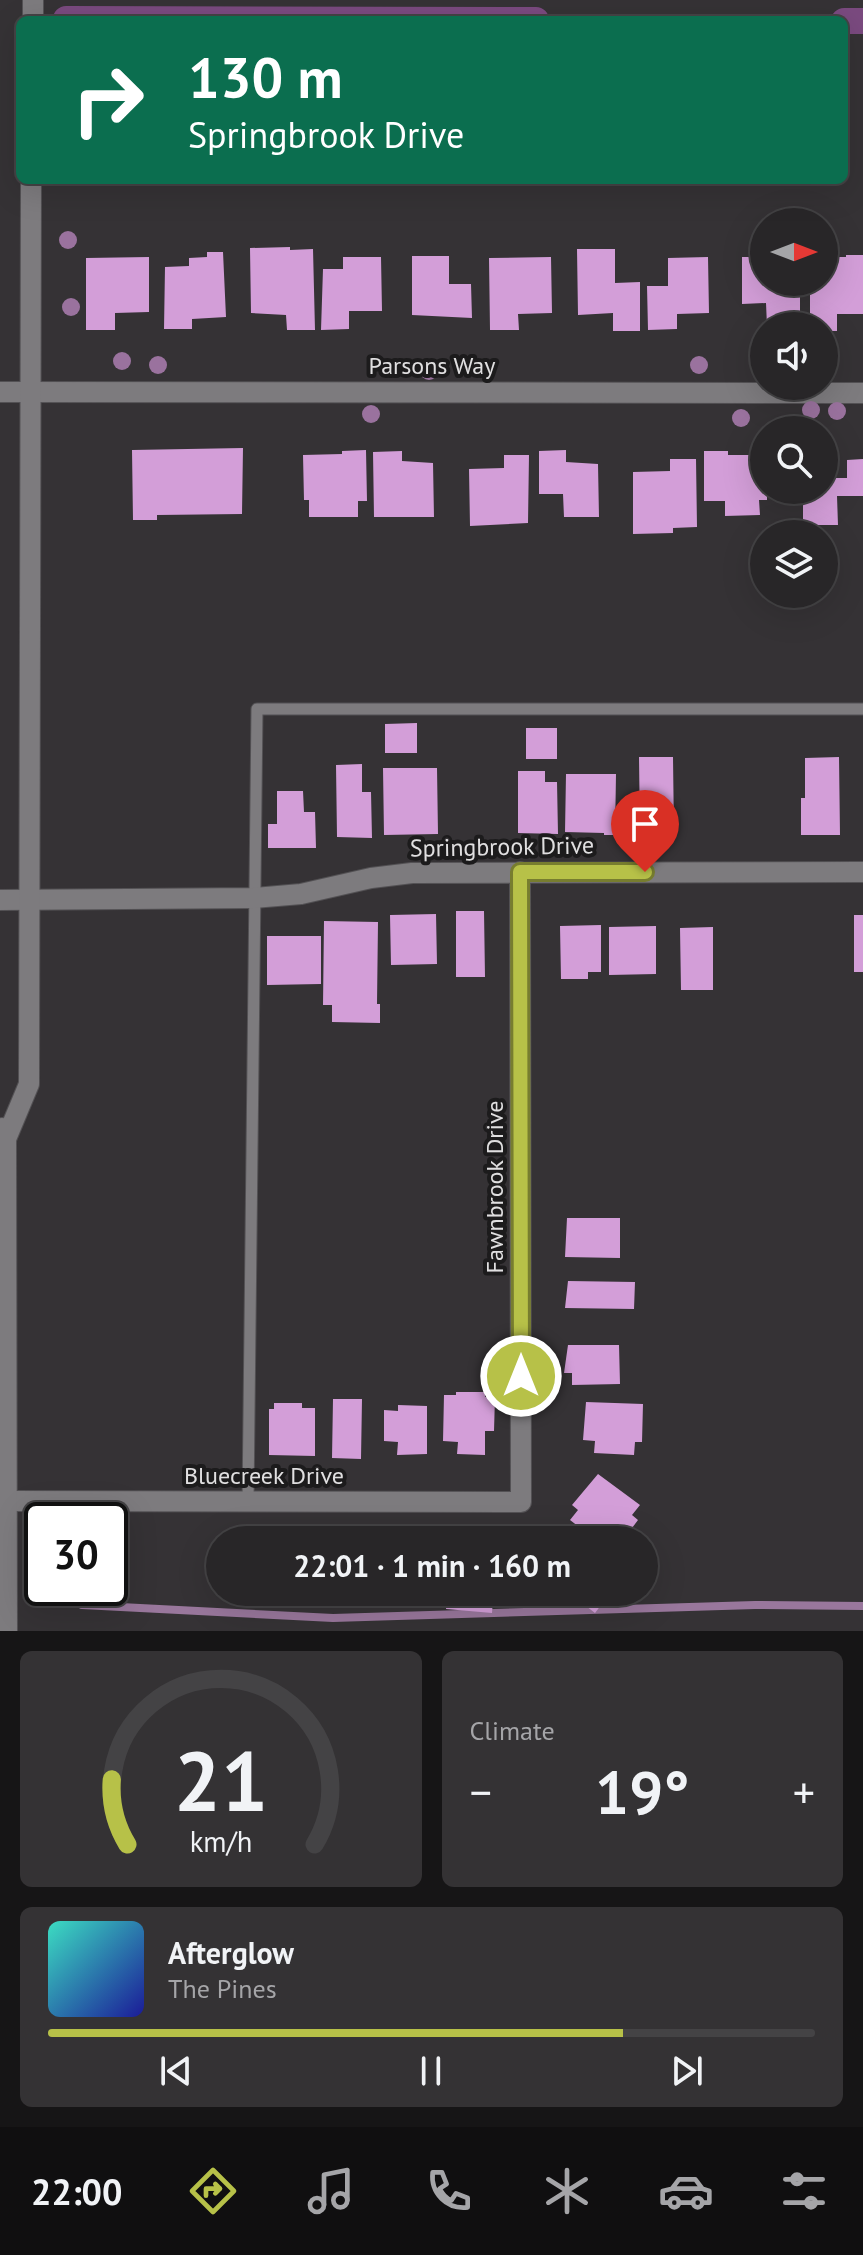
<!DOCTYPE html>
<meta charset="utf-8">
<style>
:root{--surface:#282628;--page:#343234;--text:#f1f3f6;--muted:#a5a5a8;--line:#444345;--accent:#b7c148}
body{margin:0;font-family:"PT Sans",sans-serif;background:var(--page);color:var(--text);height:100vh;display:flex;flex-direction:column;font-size:30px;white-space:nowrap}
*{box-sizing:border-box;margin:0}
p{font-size:26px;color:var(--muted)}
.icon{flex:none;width:44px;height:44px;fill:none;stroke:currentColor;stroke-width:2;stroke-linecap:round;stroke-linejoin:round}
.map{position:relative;height:1631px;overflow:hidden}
.panel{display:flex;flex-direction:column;gap:20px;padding:20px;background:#161516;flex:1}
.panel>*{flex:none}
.top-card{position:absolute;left:16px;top:16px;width:832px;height:168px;border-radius:12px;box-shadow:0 8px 32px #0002,0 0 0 2px var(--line);background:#0b6e4f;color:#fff;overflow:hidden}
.needle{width:52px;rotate:90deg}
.controls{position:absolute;left:750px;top:208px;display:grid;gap:16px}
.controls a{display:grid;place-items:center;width:88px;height:88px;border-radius:50%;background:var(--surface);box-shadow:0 8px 32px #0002,0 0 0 2px var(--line);font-size:40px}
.speed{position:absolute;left:24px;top:1502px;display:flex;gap:16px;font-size:40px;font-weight:700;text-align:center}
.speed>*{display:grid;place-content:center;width:104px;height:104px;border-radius:50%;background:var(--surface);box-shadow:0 8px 32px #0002,0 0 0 2px var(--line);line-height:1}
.speed .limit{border:4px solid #111;border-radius:12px;background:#fff;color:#111}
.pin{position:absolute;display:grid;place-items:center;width:68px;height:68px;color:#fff;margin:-82px -34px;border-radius:50% 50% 50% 0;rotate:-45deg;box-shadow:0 0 8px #0007}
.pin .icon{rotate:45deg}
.me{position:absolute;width:88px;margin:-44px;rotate:0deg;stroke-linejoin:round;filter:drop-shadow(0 0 6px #0008)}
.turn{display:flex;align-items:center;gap:28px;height:168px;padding:0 40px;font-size:36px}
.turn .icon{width:104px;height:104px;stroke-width:2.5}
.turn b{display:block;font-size:56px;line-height:68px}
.big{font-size:60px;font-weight:700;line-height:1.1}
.panel .widget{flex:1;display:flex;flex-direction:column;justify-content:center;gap:12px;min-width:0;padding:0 28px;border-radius:12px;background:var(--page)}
.panel .dial{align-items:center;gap:0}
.dial svg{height:208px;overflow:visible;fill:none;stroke:var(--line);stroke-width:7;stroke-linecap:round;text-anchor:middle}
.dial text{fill:var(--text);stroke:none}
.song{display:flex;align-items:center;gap:24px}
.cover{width:96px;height:96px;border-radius:12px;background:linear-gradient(135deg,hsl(170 70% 55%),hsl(240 70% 35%))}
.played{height:8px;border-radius:4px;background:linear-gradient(90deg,var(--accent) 75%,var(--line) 75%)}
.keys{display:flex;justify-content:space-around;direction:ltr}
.heat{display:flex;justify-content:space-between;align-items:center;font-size:44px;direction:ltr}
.panel .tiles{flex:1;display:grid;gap:20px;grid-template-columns:1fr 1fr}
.widget:last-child{grid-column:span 2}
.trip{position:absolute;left:206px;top:1526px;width:452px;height:80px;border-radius:40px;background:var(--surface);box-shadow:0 8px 32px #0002,0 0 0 2px var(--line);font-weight:700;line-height:80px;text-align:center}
.tabs{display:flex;height:128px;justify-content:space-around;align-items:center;background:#100f10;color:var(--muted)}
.tabs .icon{width:56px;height:56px}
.tabs .selected{color:var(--accent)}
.tabs b{font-size:36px;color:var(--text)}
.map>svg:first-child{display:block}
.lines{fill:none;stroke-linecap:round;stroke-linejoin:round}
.stream{stroke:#99779c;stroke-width:8}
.canal{stroke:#7a4a7f;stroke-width:26}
.building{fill:#d39ed8}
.service-casing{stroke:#535154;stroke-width:13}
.minor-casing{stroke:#535154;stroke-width:22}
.secondary-casing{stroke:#535154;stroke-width:22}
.service{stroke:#7d7b7e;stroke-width:11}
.minor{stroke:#7d7b7e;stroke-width:20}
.secondary{stroke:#7d7b7e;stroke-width:20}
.tree{fill:#9a729e}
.route-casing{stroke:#777d2f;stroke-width:20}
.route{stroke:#b7c148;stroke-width:14}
.labels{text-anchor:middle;stroke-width:8;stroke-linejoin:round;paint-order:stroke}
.street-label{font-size:24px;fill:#e0dfe0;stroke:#1c1b1c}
</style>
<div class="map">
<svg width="863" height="1631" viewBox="0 0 863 1631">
<rect width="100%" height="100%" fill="#353235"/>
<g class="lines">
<!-- stream -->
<path class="stream" d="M 82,1605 L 333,1618 L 755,1605 L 863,1606"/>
<!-- canal -->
<path class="canal" d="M 66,19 L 536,20
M 844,21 L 863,21"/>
</g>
<!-- building -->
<path class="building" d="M 290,247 L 290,250 L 313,249 L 315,330 L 287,330 L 286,315 L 251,313 L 250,248 Z
M 577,249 L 615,249 L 615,283 L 640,282 L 640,331 L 613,331 L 613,313 L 578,315 Z
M 207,252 L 223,252 L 226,317 L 192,319 L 192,329 L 164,329 L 165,267 L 189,266 L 189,258 L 207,257 Z
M 846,255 L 863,255 L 863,314 L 837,314 L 837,331 L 824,331 L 824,326 L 810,326 L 810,282 L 824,282 L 824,257 L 846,257 Z
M 412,256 L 449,256 L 449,284 L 471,284 L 472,318 L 412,315 Z
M 149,257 L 149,312 L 115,313 L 115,330 L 86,330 L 86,258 Z
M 343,257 L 381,257 L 382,311 L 349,311 L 349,329 L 321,330 L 323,269 L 343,269 Z
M 551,257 L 552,313 L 518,314 L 519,330 L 490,330 L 489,258 Z
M 708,257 L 709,313 L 677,314 L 677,329 L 648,330 L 647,286 L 668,286 L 668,258 Z
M 742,257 L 764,257 L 764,282 L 800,282 L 800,326 L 767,326 L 766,303 L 742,304 Z
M 243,448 L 242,514 L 157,515 L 157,520 L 133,520 L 132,450 Z
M 366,450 L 367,501 L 358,501 L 358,517 L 309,517 L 309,500 L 304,500 L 303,455 L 342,454 L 342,451 Z
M 566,450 L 566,462 L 598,464 L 599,517 L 564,517 L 563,494 L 539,494 L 539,451 Z
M 402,451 L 402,461 L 433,463 L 434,517 L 374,517 L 373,452 Z
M 704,451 L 728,451 L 728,455 L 764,455 L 764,490 L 767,490 L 767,500 L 759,500 L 760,515 L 725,516 L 725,501 L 704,501 Z
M 504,455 L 529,455 L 528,523 L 470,526 L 469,469 L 504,468 Z
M 670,459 L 696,459 L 697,527 L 673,528 L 673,533 L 633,534 L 633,472 L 670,471 Z
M 863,459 L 863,496 L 837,496 L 838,525 L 803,525 L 803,490 L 824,490 L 824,478 L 847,478 L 847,460 Z
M 417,723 L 417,753 L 385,753 L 385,724 Z
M 526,728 L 557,728 L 557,759 L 526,759 Z
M 639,757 L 673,757 L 674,835 L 640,835 Z
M 839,757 L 840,835 L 801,835 L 801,798 L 805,798 L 805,758 Z
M 362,764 L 362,792 L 371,792 L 372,838 L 337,837 L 336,765 Z
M 383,768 L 437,768 L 438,834 L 384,835 Z
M 518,771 L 545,771 L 545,782 L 557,782 L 558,834 L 518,833 Z
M 566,774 L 616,774 L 615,835 L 604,835 L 604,833 L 565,832 Z
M 277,791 L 303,791 L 304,812 L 315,812 L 316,848 L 268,848 L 268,824 L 277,824 Z
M 456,911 L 484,911 L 485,977 L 456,977 Z
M 436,914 L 437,964 L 391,965 L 390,915 Z
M 854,915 L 863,915 L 863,972 L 854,972 Z
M 324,921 L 378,922 L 377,1004 L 380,1004 L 380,1023 L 332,1022 L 332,1005 L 323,1005 Z
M 601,925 L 601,972 L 588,972 L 588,979 L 561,979 L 560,926 Z
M 656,926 L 656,974 L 609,975 L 609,927 Z
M 713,927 L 713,990 L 681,990 L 680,928 Z
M 267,936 L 321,936 L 321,984 L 267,985 Z
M 567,1218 L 620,1218 L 620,1258 L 565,1257 Z
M 568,1281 L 635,1282 L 634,1309 L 565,1308 Z
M 568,1345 L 619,1345 L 620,1384 L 572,1385 L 572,1373 L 564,1373 Z
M 456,1392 L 485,1392 L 485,1397 L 495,1397 L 494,1431 L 485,1431 L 485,1455 L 457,1454 L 458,1442 L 443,1441 L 444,1395 L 456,1395 Z
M 333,1399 L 362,1399 L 361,1459 L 332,1458 Z
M 586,1402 L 643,1404 L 642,1442 L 635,1442 L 634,1455 L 594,1453 L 595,1441 L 583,1440 Z
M 274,1403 L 302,1403 L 302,1408 L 315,1408 L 315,1456 L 269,1455 L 269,1409 L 274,1409 Z
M 398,1405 L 427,1406 L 427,1454 L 397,1455 L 398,1442 L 384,1441 L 384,1410 L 398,1411 Z
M 598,1474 L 640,1505 L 632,1515 L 638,1520 L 623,1540 L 596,1540 L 570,1520 L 578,1510 L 572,1505 Z
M 564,1525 L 583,1540 L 553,1540 Z
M 360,1592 L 384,1592 L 384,1600 L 360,1599 Z
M 448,1592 L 509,1592 L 509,1600 L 493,1599 L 492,1613 L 446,1609 Z
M 568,1592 L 611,1592 L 595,1613 Z"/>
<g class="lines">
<defs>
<path id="service" d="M 248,1502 L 257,709 L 863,709"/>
<path id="minor" d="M 0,392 L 863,393
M 0,900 L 253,898 L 301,894 L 371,878 L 412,873 L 863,872
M 7,1501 L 521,1502 L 520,872"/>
<path id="secondary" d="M 33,20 L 33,0
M 2,1128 L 6,1139 L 7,1631
M 6,1139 L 29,1084 L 31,180"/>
</defs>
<!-- service casing -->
<use href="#service" class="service-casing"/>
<!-- minor casing -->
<use href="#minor" class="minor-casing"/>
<!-- secondary casing -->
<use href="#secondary" class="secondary-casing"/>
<!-- service -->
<use href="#service" class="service"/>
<!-- minor -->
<use href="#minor" class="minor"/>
<!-- secondary -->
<use href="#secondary" class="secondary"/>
</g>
<!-- trees -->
<g class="tree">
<circle cx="68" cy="240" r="9"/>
<circle cx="71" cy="307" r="9"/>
<circle cx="122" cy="361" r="9"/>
<circle cx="158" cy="365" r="9"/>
<circle cx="699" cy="365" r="9"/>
<circle cx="429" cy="371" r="9"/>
<circle cx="811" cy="410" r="9"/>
<circle cx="837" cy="411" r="9"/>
<circle cx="371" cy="414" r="9"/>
<circle cx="741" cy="418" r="9"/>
</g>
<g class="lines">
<defs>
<path id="route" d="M 521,1376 L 520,872 L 645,872"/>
</defs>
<!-- route casing -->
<use href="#route" class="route-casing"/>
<!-- route -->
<use href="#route" class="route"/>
</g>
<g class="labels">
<!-- street labels -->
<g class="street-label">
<text x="432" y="374">Parsons Way</text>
<text transform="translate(502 847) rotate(-1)" y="8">Springbrook Drive</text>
<text transform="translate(495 1187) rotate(-90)" y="8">Fawnbrook Drive</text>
<text x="264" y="1484">Bluecreek Drive</text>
</g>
</g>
</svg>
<div class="controls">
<a><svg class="needle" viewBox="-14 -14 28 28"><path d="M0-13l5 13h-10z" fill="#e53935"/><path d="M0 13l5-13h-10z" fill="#a5a5a8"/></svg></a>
<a><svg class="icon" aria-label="sound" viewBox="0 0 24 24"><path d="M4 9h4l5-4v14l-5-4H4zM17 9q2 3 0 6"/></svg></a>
<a><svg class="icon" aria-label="search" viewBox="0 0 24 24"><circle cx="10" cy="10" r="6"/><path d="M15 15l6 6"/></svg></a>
<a><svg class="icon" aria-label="layers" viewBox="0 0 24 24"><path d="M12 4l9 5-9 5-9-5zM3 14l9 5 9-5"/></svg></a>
</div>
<div class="speed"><div class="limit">30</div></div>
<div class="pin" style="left:645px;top:872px;background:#d93025"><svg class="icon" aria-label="arrive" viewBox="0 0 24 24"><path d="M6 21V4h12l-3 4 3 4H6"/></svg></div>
<svg class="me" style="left:521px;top:1376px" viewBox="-20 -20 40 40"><circle r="17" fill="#b7c148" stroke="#fff" stroke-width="3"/><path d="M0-11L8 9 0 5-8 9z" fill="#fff"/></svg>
<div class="trip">22:01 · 1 min · 160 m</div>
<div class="top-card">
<div class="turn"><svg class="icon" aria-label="right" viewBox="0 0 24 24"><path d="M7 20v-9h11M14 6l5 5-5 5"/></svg><div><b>130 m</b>Springbrook Drive</div></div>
</div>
</div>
<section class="panel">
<div class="tiles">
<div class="widget dial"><svg viewBox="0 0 100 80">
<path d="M14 69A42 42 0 1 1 86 69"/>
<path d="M14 69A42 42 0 0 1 8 44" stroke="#b7c148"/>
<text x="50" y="56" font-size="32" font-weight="700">21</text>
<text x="50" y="72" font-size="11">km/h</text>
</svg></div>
<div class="widget"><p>Climate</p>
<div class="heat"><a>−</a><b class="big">19°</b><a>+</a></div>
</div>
<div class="widget">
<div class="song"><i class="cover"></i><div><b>Afterglow</b><p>The Pines</p></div></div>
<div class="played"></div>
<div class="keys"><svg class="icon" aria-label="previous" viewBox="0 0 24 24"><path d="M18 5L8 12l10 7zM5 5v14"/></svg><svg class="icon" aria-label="pause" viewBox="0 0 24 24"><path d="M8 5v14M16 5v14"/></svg><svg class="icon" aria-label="next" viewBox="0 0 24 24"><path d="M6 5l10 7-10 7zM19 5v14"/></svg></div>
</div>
</div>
</section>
<nav class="tabs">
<b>22:00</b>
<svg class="icon selected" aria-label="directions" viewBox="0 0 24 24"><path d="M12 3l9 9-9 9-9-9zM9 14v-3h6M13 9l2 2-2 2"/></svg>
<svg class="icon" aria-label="music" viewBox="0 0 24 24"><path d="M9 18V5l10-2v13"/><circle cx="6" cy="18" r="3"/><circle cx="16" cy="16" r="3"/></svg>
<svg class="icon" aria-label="phone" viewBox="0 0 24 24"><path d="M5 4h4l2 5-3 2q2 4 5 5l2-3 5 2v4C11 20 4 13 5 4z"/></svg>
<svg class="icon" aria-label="climate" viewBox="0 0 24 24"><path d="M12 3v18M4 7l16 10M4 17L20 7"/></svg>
<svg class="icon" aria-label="car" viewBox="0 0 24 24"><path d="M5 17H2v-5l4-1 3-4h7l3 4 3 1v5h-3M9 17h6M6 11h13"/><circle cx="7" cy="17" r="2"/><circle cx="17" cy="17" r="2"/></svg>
<svg class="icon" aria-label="filters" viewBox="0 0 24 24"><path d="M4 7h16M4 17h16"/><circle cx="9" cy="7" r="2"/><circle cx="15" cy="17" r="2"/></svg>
</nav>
